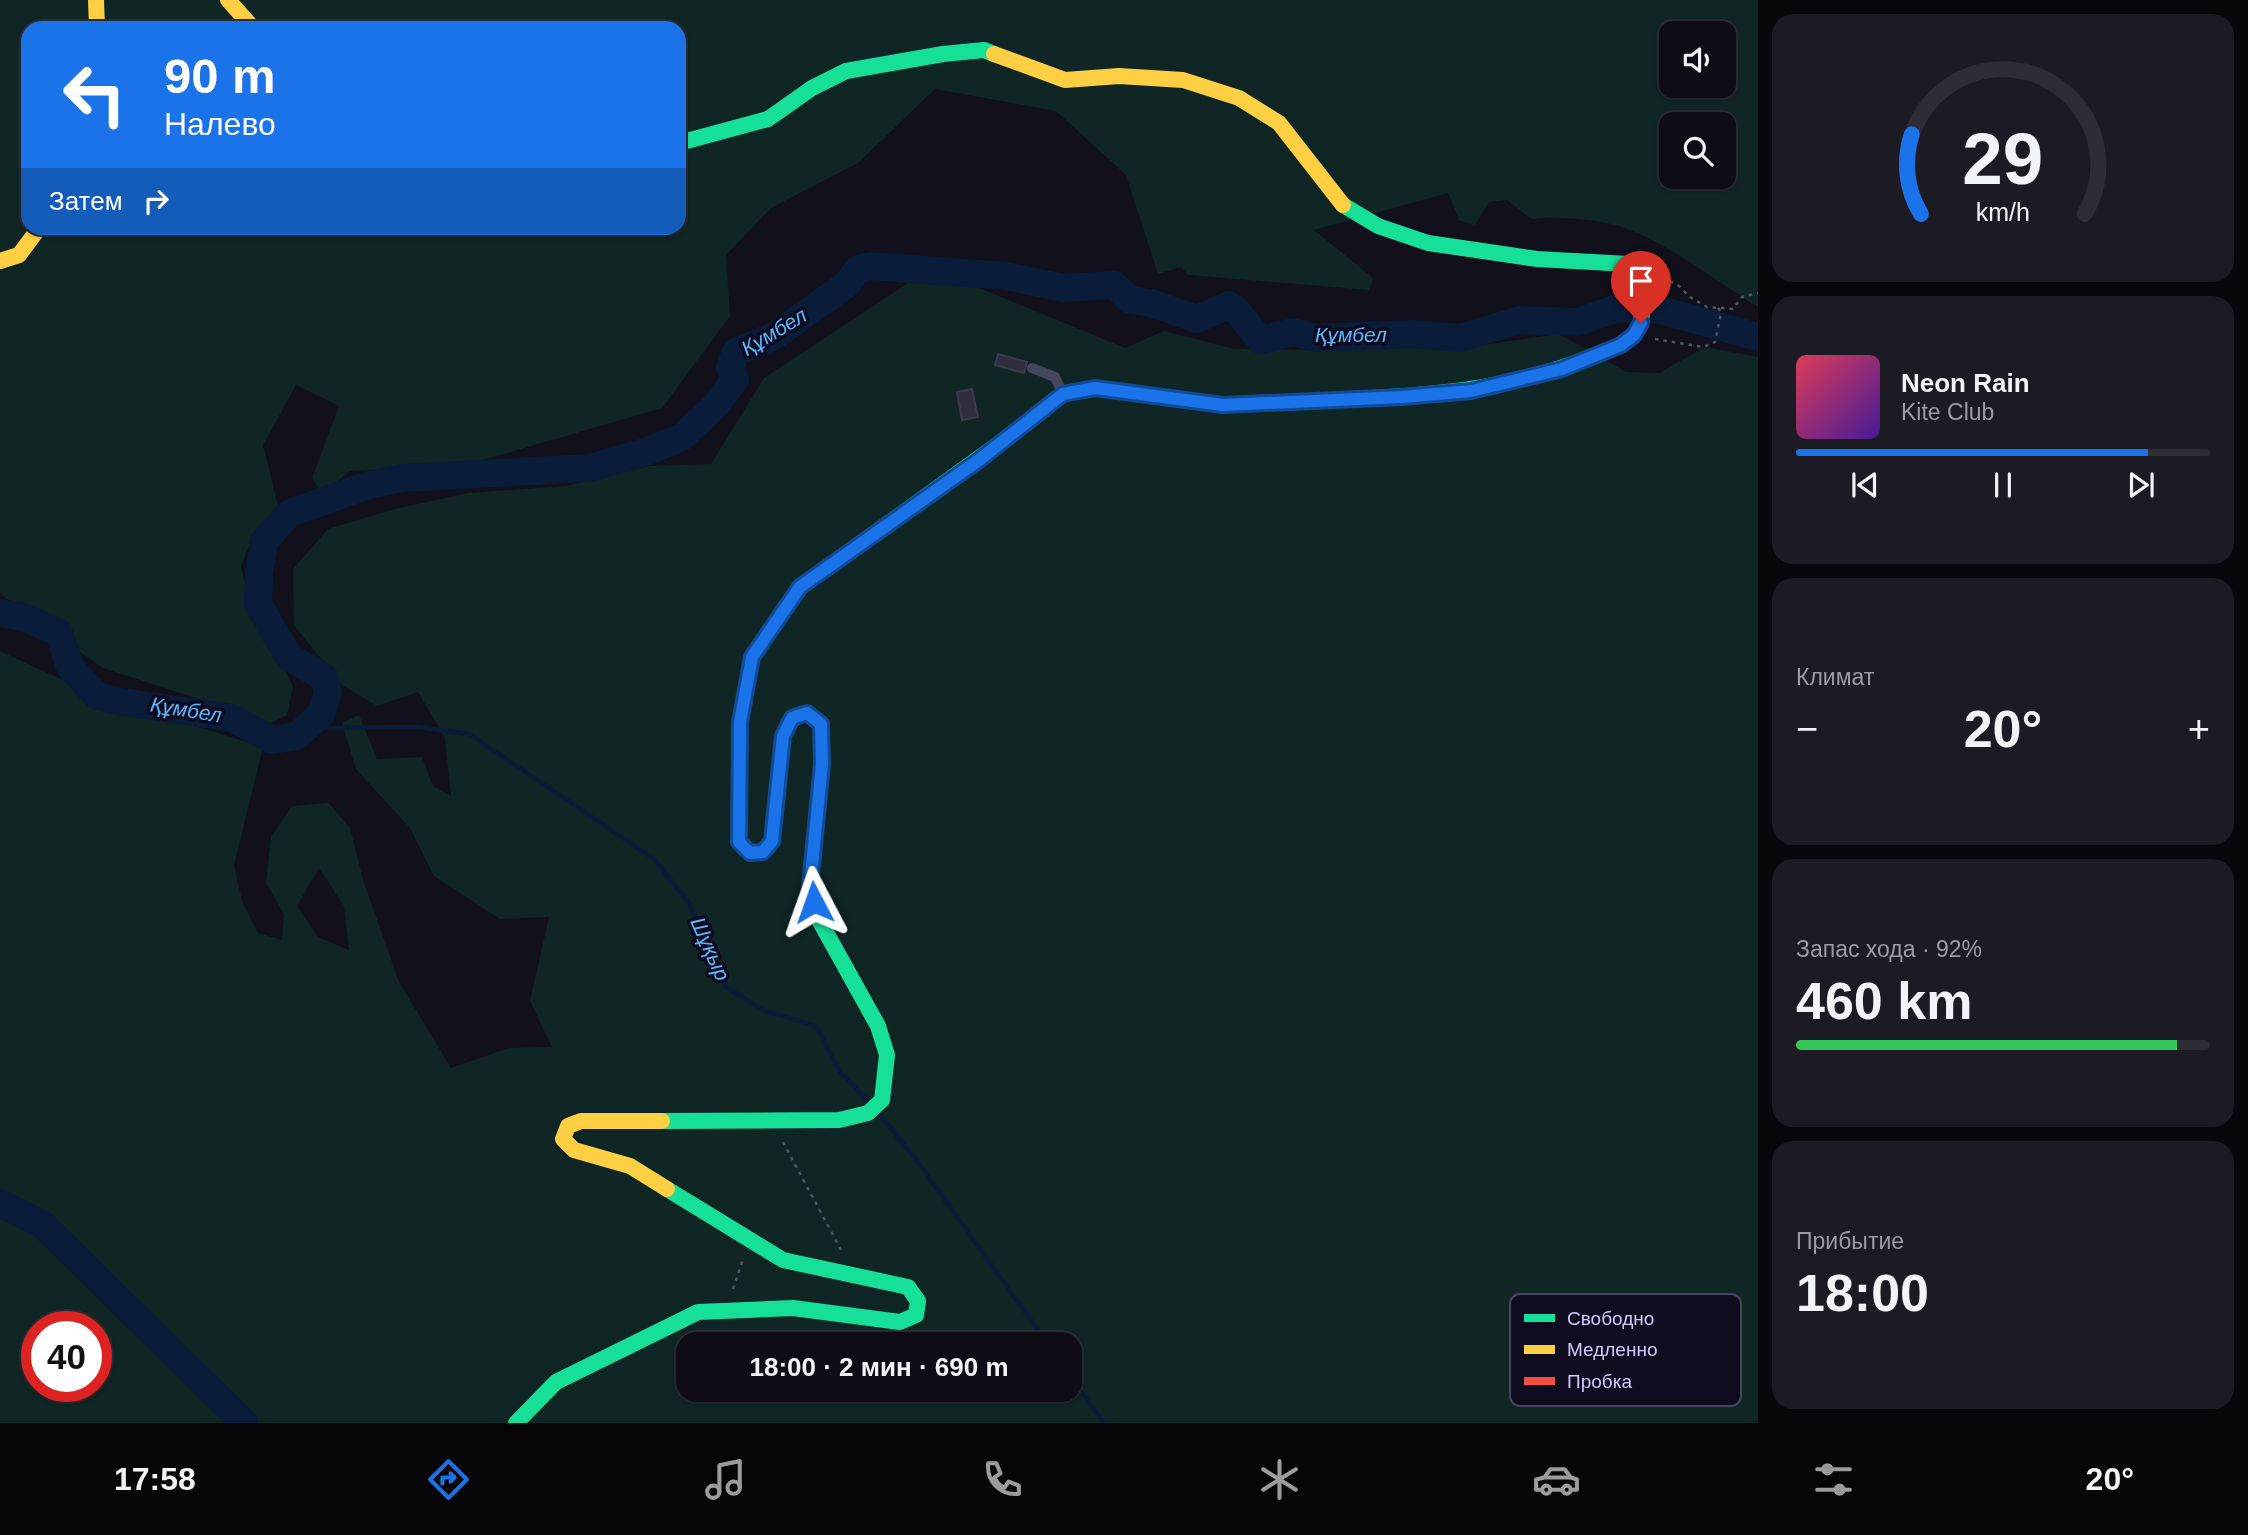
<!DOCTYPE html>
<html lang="ru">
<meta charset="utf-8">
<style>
:root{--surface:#0e0c14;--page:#1c1a22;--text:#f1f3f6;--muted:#9b9ba0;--line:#2e2c34;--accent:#1a73e8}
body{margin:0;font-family:Arial,sans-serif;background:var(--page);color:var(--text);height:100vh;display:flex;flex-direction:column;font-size:26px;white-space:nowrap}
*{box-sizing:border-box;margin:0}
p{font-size:23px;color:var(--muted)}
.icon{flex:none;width:38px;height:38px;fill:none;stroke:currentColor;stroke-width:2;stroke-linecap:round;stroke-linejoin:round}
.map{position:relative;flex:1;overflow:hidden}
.details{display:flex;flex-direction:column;gap:14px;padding:14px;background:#08070b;width:490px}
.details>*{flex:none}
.top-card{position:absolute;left:21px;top:21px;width:665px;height:214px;border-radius:21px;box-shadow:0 2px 5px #0004,0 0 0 2px var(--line);background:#1a73e8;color:#fff;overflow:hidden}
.buttons{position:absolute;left:1659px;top:21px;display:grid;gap:14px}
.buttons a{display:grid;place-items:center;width:77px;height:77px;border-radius:14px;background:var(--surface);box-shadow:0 2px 5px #0004,0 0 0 2px var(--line);font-size:35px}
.speed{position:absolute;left:21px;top:1311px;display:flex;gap:14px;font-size:35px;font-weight:700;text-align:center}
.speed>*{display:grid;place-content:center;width:91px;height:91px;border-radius:50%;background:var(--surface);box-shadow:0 2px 5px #0004,0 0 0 2px var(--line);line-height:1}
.speed .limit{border:10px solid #d22;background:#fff;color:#111}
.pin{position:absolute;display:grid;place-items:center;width:60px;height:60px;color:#fff;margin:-72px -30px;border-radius:50% 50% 50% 0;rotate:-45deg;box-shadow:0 0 7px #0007}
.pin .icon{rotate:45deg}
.me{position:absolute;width:77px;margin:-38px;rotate:356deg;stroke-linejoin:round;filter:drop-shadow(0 0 5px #0008)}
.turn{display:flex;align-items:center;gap:24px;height:147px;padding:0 28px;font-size:32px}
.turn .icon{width:91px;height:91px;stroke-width:2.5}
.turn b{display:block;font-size:49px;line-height:60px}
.then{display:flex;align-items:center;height:66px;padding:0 28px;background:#0003;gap:14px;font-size:26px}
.big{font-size:52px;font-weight:700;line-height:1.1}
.details .widget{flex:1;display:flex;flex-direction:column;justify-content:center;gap:10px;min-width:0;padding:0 24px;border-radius:21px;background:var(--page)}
.details .dial{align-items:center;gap:0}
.dial svg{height:182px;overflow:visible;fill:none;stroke:var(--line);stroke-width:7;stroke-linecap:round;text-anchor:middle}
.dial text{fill:var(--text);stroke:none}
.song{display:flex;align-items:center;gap:21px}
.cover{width:84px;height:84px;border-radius:10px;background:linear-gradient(135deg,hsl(350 70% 55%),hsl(260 70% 35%))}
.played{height:7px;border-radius:4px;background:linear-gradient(90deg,var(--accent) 85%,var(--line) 85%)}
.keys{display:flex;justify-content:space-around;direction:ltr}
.heat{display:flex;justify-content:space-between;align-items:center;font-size:38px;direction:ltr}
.charge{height:10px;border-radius:5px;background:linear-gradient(90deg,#34c759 92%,var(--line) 0)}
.trip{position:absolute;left:676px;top:1332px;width:406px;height:70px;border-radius:21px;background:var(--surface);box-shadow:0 2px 5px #0004,0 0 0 2px var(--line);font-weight:700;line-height:70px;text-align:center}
.tab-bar{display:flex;height:112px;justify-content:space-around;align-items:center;background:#060508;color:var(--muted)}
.tab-bar .icon{width:49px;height:49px}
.tab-bar .selected{color:var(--accent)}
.tab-bar b{font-size:32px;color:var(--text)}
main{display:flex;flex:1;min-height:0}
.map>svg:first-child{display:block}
.green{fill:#0f2625;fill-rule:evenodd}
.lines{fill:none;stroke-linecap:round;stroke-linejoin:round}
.stream{stroke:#091c39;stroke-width:4.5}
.river{stroke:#091c39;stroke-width:28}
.building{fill:#302d3e;stroke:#3d3a50;stroke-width:2}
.path{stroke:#485763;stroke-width:2.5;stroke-dasharray:3.5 5;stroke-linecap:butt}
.lane{stroke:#45455c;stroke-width:10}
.fast{stroke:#16e098;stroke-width:16}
.slow{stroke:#ffcf43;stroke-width:16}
.jam{stroke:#f24e42;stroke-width:16}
.route-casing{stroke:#114b97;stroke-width:18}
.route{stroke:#1a73e8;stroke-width:12}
.labels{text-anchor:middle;stroke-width:7;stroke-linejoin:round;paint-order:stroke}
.water-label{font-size:21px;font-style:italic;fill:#58b8ff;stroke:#0f0c1f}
.key{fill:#0f0c1f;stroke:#484562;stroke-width:2}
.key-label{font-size:19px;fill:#cecaff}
</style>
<main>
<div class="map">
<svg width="1758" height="1423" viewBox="0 0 1758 1423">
<rect width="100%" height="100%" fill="#12101b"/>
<!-- green -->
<path class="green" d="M 0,0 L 1758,0 L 1758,307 C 1716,281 1668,243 1622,227 C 1596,219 1557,216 1531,219 L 1507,200 L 1489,202 L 1475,225 L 1459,220 L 1448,193 L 1314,230 L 1373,278 L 1369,290 L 1188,275 L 1181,267 L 1158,274 L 1126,175 L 1056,111 L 935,89 L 858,163 L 771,208 L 726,255 L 730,316 L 662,408 L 462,466 L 350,471 L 322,494 L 312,478 L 339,406 L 296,385 L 263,445 L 278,506 L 255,531 L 241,566 L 253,612 L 293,686 L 287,715 L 267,725 L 220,706 L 103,668 L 80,652 L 69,630 L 34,609 L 6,599 L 0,592 ZM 28,28 L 679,28 L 679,228 L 28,228 ZM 1671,33 L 1724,33 L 1724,86 L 1671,86 ZM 1671,124 L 1724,124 L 1724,177 L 1671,177 Z
M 931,268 L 1125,348 L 1164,331 L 1234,349 L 1327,350 L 1391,342 L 1483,345 L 1559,334 L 1626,372 L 1659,373 L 1705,347 L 1758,357 L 1758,1423 L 0,1423 L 0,651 L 97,696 L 263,747 L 234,865 L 242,901 L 258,933 L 282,940 L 284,914 L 266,883 L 271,837 L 292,806 L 329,803 L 350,828 L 363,880 L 399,982 L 451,1068 L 509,1048 L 552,1047 L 530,1001 L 549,917 L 500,919 L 434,876 L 410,828 L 356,769 L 342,723 L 359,715 L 377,759 L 422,757 L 433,786 L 451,796 L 445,738 L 418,692 L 377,706 L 342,685 L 294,625 L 293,569 L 328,529 L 395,509 L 468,493 L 566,486 L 649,466 L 711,464 L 764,378 ZM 319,868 L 344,906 L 349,950 L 318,937 L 297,906 ZM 37,1326 L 96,1326 L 96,1386 L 37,1386 ZM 688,1344 L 1069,1344 L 1069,1390 L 688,1390 Z"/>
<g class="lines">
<!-- stream -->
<path class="stream" d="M 307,728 L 418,727 L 469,734 L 654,859 L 689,903 L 726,987 L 765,1011 L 816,1026 L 840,1072 L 869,1102
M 879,1114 L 915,1158 L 1048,1344
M 1069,1375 L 1104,1423"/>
<!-- river -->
<path class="river" d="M 0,613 L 24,617 L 59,633 L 70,667 L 97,696 L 122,702 L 232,718 L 272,740 L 297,736 L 321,714 L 328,693 L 324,677 L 289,657 L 258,604 L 259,573 L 264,541 L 290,513 L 369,485 L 402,478 L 590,468 L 648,451 L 682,437 L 716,405 L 735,379 L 730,368 L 736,352 L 776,335 L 847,284 L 858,269 L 870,266 L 1006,276 L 1063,288 L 1114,285 L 1130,300 L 1151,303 L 1197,319 L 1229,305 C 1240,311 1250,329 1261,340 L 1293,332 L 1316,338 L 1412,334 L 1461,338 L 1519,320 L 1578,322 L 1617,308 L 1660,310 L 1758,337
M 0,1203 L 43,1225 L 244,1423"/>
</g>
<!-- building -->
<path class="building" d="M 998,354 L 1027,362 L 1024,373 L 995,365 Z
M 972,389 L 978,417 L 962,420 L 957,392 Z"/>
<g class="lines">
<!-- path -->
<path class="path" d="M 1662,279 L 1677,284 L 1690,297 L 1707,307 L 1733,309 L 1742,297 L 1758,293
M 1655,339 L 1703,347 L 1715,342 L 1721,313 L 1718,307
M 783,1142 L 841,1250
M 733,1289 L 743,1259"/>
<!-- lane -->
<path class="lane" d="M 1032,368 L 1055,377 L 1063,394"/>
<!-- fast -->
<path class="fast" d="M 679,143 L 768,119 L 812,88 L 846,71 L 943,54 L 984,50 L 994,54
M 1333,400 C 1426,396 1507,391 1594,356 C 1609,350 1626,345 1636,332 C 1646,317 1642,293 1642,275 L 1629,264 L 1537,259 L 1428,243 L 1378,226 L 1343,205
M 775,816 L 772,841 L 763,852 L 750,853 L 739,842 L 740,722 L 752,657 L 800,587 L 1011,435
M 662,1121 L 839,1120 L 868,1113 L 882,1100 L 887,1055 L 878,1026 L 818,918 L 810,886 L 817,813
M 516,1423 L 556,1382 L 698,1312 L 793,1308 L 900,1322 L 916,1315 L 918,1301 L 908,1287 L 783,1260 L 667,1189"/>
<!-- slow -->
<path class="slow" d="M 96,0 L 97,28
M 228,0 L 253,28
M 994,54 L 1065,80 L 1119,76 L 1183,80 L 1239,98 L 1279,123 L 1343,205
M 0,261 L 19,255 L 39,228
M 775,816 L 783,736 L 792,718 L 807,713 L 821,724 L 822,764 L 817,813
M 662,1121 L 581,1121 L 568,1126 L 563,1139 L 574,1150 L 630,1166 L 667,1189"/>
<!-- jam -->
<path class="jam" d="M 1011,435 L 1063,394 L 1095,388 L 1223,405 L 1333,400"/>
</g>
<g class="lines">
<defs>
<path id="route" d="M 814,902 L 810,886 L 822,764 L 821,724 L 807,713 L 792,718 L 783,736 L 772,841 L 763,852 L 750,853 L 739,842 L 740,722 L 752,657 L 800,587 L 979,460 L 1063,394 L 1095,388 L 1223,405 L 1402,397 L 1471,391 L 1562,369 L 1621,345 L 1634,335 L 1641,323"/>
</defs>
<!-- route casing -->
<use href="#route" class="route-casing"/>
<!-- route -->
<use href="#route" class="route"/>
</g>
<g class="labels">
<!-- water labels -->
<g class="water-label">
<text transform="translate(774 332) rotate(-31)" y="7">Құмбел</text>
<text x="1351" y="342">Құмбел</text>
<text transform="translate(186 710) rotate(9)" y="7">Құмбел</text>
<text transform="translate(710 949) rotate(66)" y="7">Шұқыр</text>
</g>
</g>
<!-- legend -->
<rect x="1510" y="1294" width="231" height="112" rx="10" class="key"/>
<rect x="1524" y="1314" width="31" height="8" fill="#16e098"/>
<rect x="1524" y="1345" width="31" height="9" fill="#ffcf43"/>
<rect x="1524" y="1377" width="31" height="8" fill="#f24e42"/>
<g class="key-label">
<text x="1567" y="1325">Свободно</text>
<text x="1567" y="1356">Медленно</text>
<text x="1567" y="1388">Пробка</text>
</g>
</svg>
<div class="buttons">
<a><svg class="icon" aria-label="sound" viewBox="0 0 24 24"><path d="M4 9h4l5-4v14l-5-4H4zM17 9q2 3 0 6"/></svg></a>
<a><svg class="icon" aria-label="search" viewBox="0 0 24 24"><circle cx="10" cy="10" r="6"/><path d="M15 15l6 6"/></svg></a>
</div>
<div class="speed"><div class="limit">40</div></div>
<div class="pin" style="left:1641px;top:323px;background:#d93025"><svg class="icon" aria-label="arrive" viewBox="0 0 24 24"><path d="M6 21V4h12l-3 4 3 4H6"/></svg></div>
<svg class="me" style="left:814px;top:902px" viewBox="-20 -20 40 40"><path d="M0-17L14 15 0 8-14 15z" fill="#1a73e8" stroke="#fff" stroke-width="4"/></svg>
<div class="trip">18:00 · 2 мин · 690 m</div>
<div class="top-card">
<div class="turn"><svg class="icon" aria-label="left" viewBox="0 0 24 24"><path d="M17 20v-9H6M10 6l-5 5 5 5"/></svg><div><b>90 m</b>Налево</div></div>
<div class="then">Затем<svg class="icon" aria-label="right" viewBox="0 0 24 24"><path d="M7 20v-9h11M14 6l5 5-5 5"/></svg></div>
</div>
</div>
<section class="details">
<div class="widget dial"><svg viewBox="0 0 100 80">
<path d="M14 69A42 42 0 1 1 86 69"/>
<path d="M14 69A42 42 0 0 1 10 34" stroke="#1a73e8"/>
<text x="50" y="56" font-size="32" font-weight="700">29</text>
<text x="50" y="72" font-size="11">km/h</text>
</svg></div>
<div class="widget">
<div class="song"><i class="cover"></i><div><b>Neon Rain</b><p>Kite Club</p></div></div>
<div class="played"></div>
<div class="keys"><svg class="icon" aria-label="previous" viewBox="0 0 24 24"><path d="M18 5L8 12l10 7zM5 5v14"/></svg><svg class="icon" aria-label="pause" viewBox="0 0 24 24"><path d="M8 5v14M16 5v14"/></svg><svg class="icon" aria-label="next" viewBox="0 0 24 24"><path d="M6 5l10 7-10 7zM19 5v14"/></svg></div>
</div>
<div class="widget"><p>Климат</p>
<div class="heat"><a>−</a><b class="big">20°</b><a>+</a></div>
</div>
<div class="widget"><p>Запас хода · 92%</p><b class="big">460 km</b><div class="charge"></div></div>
<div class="widget"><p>Прибытие</p><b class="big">18:00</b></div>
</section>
</main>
<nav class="tab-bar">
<b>17:58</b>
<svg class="icon selected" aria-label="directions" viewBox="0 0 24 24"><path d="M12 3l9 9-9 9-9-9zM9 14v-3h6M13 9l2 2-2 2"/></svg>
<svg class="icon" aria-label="music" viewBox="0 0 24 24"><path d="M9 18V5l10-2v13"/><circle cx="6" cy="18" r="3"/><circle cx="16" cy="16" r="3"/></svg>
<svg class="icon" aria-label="phone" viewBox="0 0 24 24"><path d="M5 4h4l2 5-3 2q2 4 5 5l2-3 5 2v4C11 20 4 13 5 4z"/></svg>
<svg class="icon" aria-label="climate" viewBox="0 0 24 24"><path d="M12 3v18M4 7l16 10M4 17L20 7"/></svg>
<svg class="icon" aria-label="car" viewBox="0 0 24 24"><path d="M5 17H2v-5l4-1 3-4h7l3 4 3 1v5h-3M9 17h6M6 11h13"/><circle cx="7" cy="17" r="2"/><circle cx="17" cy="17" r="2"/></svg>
<svg class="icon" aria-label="filters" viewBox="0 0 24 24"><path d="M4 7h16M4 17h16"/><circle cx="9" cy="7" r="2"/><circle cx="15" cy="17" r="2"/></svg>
<b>20°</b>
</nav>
